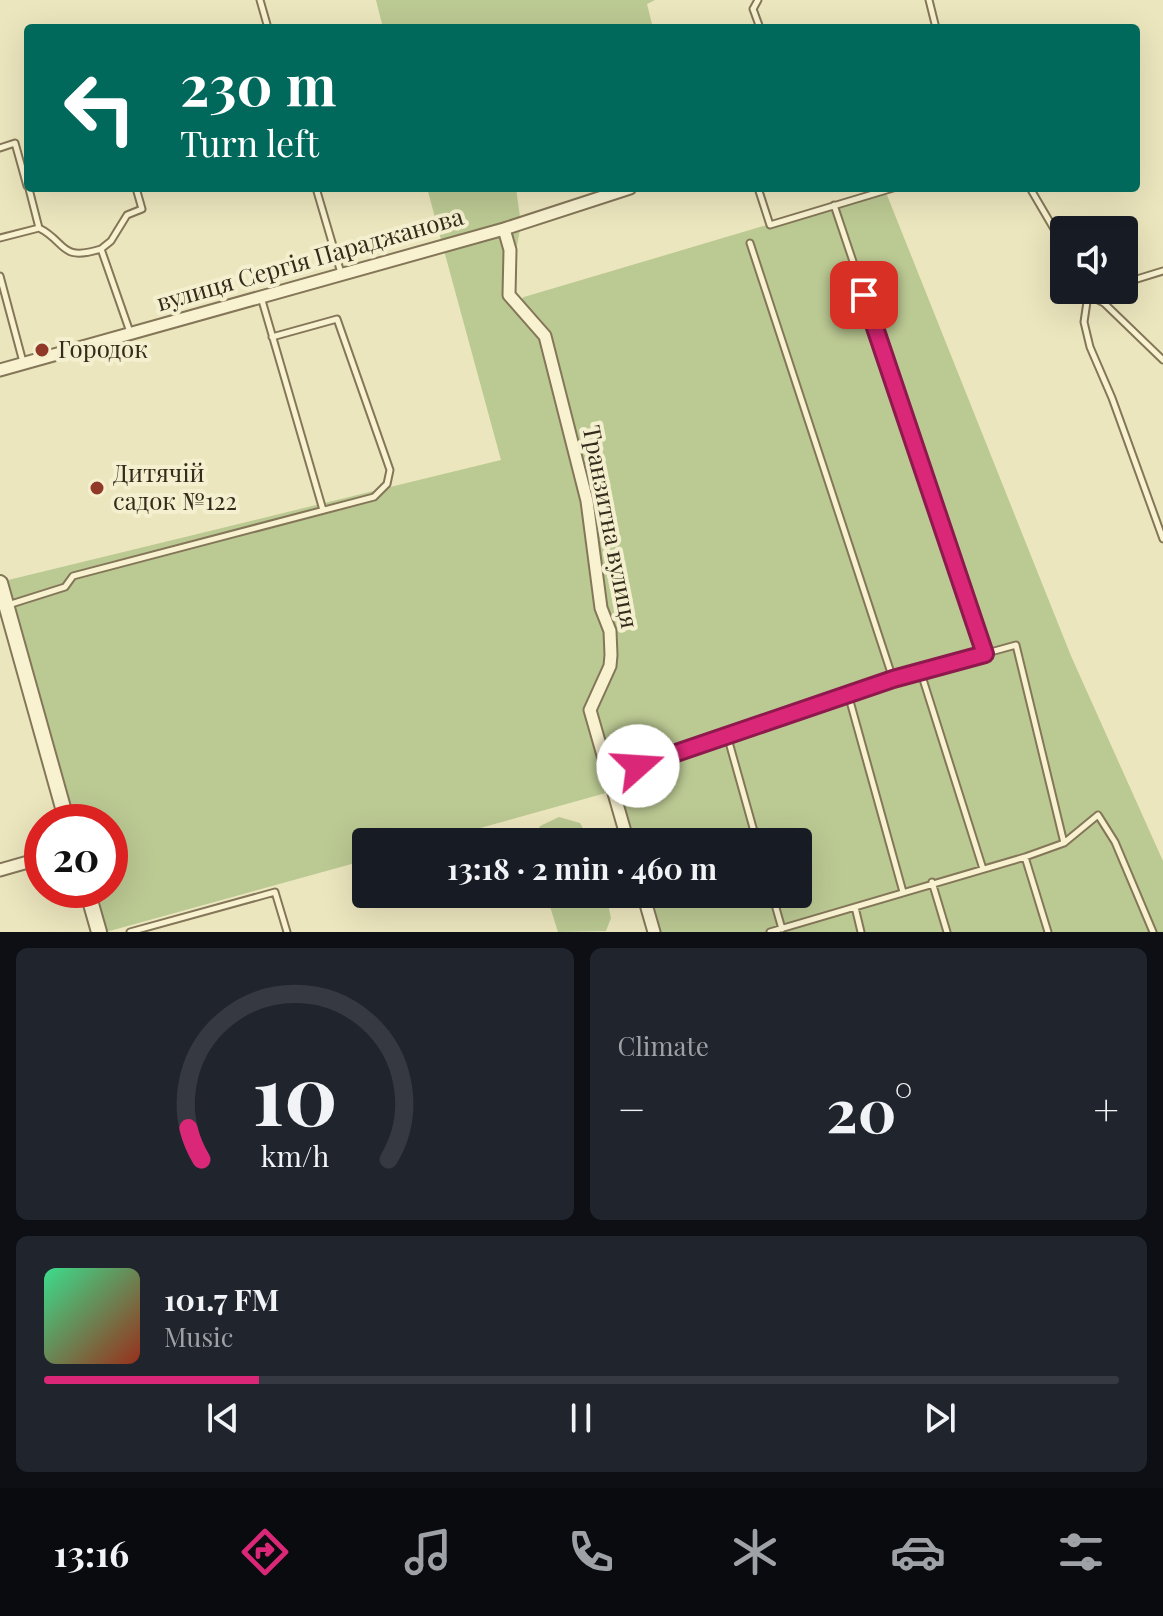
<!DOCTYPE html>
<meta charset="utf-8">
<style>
:root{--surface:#171b24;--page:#20242c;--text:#f1f3f6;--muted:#9ea1a6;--line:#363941;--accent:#db2777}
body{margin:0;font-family:"Playfair Display",serif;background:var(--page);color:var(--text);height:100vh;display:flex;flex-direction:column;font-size:30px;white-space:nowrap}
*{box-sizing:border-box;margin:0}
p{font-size:26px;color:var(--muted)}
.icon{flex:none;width:44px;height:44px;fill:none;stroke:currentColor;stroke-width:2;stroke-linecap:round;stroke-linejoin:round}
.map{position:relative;height:932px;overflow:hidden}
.side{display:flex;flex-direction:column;gap:16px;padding:16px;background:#0d0f14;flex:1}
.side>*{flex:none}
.hud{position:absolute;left:24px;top:24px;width:1116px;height:168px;border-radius:8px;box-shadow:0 8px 32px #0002;background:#00695c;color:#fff;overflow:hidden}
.controls{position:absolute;left:1050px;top:216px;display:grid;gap:16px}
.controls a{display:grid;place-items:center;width:88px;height:88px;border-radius:8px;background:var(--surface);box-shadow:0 8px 32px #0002;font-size:40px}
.speed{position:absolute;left:24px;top:804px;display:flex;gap:16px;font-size:40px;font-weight:700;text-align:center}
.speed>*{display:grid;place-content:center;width:104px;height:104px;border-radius:50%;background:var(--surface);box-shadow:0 8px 32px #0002;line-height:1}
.speed .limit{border:12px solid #d22;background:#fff;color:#111}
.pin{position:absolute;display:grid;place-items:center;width:68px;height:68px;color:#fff;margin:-34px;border-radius:16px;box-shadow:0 4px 12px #0006}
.me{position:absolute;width:88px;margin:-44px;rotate:71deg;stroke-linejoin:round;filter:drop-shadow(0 0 6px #0008)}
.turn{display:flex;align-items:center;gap:28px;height:168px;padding:0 24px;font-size:36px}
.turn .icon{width:104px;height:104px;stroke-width:2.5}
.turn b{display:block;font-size:56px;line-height:68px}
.big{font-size:60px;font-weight:700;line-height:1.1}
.side .tile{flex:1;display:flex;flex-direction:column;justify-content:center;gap:12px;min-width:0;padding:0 28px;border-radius:12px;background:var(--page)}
.side .dial{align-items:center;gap:0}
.dial svg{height:208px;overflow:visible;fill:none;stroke:var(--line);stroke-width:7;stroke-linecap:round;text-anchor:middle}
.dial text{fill:var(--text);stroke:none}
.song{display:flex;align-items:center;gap:24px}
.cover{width:96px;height:96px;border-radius:12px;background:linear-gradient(135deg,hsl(150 70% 55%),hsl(10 70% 35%))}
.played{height:8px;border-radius:4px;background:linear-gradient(90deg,var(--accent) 20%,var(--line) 20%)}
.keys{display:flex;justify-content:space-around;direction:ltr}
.heat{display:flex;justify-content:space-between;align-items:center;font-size:44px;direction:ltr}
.side .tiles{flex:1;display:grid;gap:16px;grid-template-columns:1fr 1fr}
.tile:last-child{grid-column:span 2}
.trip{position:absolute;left:352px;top:828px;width:460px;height:80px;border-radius:8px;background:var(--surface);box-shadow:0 8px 32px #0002;font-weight:700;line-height:80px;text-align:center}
.tabs{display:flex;height:128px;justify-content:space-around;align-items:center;background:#090b0e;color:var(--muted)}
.tabs .icon{width:56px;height:56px}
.tabs .active{color:var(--accent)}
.tabs b{font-size:36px;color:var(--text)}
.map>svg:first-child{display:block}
.green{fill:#bbc993}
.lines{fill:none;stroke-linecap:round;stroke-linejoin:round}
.service-casing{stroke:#847658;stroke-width:9}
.minor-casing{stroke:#847658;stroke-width:15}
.tertiary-casing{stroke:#847658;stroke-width:18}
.service{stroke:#f8f2d1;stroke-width:5}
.minor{stroke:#f8f2d1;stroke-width:11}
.tertiary{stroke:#f8f2d1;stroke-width:14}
.route-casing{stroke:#8e194d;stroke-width:20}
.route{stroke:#db2777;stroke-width:14}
.poi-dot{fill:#913929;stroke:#f4efce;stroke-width:3}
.labels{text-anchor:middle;stroke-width:8;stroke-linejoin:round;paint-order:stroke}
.street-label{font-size:24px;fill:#342b1c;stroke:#f4efce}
.poi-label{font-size:24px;fill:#342b1c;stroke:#f4efce;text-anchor:start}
</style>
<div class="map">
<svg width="1163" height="932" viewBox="0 0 1163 932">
<rect width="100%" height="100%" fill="#ece6be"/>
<!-- green -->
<path class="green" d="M 376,0 L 655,0 L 647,4 L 653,28 L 383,28 Z
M 427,188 L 516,188 L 521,224 L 511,279 L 515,304 L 524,297 L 885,190 L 1071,656 L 1163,861 L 1163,932 L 654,932 L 643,894 L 798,894 L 798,842 L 628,842 L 613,791 L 430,842 L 366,842 L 366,860 L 106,932 L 99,932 L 87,890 L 110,890 L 110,822 L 67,822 L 0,582 L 501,460 Z
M 559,817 L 580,823 L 591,842 L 533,842 L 540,826 Z
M 546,894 L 606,894 L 611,918 L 606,931 L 558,932 Z"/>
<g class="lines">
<defs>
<path id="service" d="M 260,0 L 268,28
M 758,0 L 753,9 L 760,28
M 929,0 L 936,28
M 0,148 L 15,143 L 27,186
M 28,185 L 39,228
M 316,188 L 341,273
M 758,188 L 770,225 L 893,188
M 1030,188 L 1064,246
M 834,205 L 985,654
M 0,238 L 39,228 C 67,242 59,262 101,249 L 130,332
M 750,243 L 893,679
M 101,249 L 111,241 L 127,215 L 142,209 L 136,188
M 0,276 L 23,362
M 1124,283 L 1163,271
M 1086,290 L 1088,295 L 1084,322 L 1090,347 L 1112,398 L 1163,539
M 1089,294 L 1103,290
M 1088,295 L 1104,303 L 1163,360
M 261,297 L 323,510
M 8,605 L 65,587 L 73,576 L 374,497 L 387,484 L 390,470 L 337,319 L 272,337
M 921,673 L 983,869
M 848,694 L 903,892
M 727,735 L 757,842
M 609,776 L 893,679 L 1016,645 L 1064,843
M 1025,857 L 1064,843 L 1098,815 L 1115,842 L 1153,932
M 932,882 L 947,932
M 772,894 L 782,929
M 855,907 L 861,932
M 130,932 L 275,892 L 287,932
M 770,932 L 1025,857 L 1048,932"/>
<path id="minor" d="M 504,229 L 510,250 L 509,295 L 545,336 L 587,501 L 601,608 L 610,631 L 611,655 L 610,666 L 590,710 L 628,842
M 0,370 L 504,229 L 630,188
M 0,870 L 42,858
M 643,894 L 654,932"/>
<path id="tertiary" d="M 0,583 L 67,822
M 87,890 L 99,932"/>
</defs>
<!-- service casing -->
<use href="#service" class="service-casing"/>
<!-- minor casing -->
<use href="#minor" class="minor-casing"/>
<!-- tertiary casing -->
<use href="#tertiary" class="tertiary-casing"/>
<!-- service -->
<use href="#service" class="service"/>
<!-- minor -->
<use href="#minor" class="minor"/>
<!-- tertiary -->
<use href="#tertiary" class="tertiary"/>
</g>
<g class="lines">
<defs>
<path id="route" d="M 638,766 L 893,679 L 985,654 L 864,295"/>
</defs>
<!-- route casing -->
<use href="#route" class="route-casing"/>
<!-- route -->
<use href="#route" class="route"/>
</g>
<!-- markers -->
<g class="poi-dot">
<circle cx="42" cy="350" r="8"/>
<circle cx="97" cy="488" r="8"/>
</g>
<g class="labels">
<!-- street labels -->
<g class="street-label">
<text transform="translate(310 260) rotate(-16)" y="8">вулиця Сергія Параджанова</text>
<text transform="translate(610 527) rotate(79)" y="8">Транзитна вулиця</text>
</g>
<!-- poi labels -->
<g class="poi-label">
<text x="58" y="358">Городок</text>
<text x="113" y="482">Дитячій<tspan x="113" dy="28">садок №122</tspan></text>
</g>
</g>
</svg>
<div class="controls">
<a><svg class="icon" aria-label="sound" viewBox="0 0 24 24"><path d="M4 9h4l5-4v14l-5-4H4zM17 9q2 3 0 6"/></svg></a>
</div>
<div class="speed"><div class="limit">20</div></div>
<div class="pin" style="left:864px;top:295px;background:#d93025"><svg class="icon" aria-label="arrive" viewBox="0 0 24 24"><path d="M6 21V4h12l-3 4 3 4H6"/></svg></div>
<svg class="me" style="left:638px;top:766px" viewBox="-20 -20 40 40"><circle r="19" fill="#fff"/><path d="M0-13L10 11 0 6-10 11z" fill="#db2777"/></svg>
<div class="trip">13:18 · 2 min · 460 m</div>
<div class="hud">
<div class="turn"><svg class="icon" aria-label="left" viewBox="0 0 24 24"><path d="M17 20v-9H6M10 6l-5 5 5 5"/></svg><div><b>230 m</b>Turn left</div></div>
</div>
</div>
<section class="side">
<div class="tiles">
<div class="tile dial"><svg viewBox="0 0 100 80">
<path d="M14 69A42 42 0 1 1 86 69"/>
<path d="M14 69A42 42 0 0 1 9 57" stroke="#db2777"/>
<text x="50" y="56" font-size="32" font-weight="700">10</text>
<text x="50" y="72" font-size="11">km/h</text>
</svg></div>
<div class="tile"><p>Climate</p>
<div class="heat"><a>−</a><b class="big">20°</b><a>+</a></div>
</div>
<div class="tile">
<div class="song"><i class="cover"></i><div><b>101.7 FM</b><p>Music</p></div></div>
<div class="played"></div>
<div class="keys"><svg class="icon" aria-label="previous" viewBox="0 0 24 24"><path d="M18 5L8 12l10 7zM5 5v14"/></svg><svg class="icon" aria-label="pause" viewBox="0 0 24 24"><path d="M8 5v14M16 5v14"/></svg><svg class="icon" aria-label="next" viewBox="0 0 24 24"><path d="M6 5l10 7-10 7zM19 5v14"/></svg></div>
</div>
</div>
</section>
<nav class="tabs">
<b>13:16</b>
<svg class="icon active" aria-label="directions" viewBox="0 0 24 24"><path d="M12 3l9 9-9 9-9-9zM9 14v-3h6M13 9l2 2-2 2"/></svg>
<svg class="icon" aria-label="music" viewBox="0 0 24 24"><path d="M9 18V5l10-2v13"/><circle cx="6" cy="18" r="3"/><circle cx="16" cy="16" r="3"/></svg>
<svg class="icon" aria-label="phone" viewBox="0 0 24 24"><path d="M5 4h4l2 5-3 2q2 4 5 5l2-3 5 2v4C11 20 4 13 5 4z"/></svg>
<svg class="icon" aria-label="climate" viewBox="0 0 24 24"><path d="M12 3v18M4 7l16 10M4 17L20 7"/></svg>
<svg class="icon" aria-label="car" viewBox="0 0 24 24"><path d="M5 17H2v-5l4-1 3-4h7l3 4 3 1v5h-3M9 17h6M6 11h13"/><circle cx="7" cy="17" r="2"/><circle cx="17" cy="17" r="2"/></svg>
<svg class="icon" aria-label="filters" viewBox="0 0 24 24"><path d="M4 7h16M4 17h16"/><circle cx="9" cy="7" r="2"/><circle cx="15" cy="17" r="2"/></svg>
</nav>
